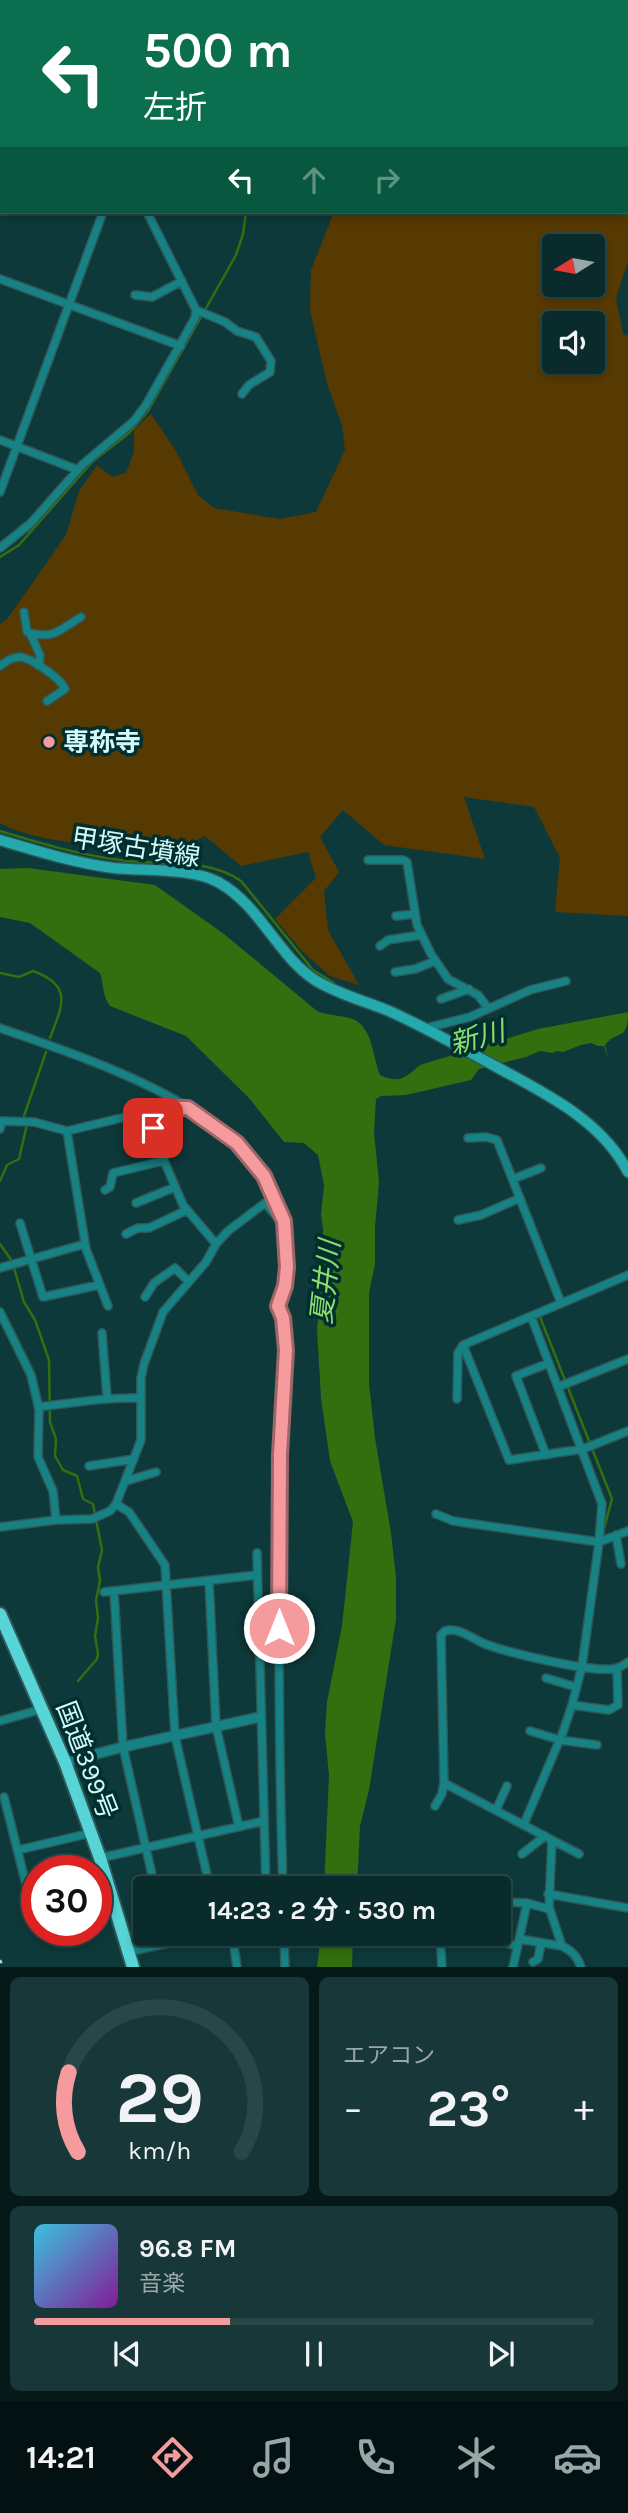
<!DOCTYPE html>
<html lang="ja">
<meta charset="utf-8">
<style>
:root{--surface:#0a2b2c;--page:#183738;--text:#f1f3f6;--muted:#99a7a9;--line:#2a4748;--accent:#f59b9e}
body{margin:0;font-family:Karla,"Noto Sans JP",sans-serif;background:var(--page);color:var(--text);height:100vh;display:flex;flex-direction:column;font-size:26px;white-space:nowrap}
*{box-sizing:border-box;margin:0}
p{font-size:23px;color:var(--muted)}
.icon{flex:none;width:38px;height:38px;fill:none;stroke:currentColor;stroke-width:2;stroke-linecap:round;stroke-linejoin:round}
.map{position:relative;height:1967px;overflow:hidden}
.sheet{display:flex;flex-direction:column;gap:10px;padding:10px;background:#061818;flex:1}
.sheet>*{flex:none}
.hud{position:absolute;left:0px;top:0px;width:628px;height:214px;box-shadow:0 4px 10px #0003,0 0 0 2px var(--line);background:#0b6e4f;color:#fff;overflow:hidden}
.needle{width:46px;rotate:259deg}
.tools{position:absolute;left:542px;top:234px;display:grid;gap:14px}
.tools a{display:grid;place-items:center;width:63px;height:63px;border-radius:7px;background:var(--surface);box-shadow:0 4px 10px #0003,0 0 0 2px var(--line);font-size:35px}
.speed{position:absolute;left:21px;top:1855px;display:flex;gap:14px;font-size:35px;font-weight:700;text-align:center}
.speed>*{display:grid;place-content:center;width:91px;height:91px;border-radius:50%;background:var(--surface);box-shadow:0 4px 10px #0003,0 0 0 2px var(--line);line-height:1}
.speed .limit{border:10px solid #d22;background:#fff;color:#111}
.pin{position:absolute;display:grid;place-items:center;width:60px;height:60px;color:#fff;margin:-30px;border-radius:14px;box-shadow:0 4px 10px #0006}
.me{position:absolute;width:77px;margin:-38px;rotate:0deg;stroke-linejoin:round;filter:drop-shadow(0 0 5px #0008)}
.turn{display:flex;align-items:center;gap:24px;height:147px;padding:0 28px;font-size:32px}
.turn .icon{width:91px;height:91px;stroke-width:2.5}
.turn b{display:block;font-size:49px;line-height:60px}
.lanes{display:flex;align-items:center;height:66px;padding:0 28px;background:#0003;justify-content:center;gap:35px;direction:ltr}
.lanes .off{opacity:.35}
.big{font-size:52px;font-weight:700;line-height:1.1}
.sheet .tile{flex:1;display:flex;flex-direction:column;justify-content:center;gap:10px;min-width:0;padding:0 24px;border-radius:10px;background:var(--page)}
.sheet .dial{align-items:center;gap:0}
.dial svg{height:182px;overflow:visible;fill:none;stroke:var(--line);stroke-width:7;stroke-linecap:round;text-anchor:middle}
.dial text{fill:var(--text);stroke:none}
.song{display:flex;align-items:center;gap:21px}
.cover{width:84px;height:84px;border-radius:10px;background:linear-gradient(135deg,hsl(190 70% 55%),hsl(290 70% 35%))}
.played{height:7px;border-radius:4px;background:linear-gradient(90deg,var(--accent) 35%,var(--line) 35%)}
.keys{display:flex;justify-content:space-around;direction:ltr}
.heat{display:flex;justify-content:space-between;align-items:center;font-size:38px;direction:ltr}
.sheet .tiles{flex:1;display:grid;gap:10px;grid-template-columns:1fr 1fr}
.tile:last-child{grid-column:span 2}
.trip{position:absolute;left:133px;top:1876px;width:378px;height:70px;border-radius:7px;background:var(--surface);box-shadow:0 4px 10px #0003,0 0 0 2px var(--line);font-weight:700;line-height:70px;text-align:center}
.tab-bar{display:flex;height:112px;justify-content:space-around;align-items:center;background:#041112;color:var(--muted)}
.tab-bar .icon{width:49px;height:49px}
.tab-bar .current{color:var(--accent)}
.tab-bar b{font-size:32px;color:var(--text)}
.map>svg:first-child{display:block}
.green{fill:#573a01;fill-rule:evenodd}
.water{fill:#336e0f}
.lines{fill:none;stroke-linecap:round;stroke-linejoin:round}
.stream{stroke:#336e0f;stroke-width:2.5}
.minor-casing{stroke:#2e5859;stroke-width:10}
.tertiary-casing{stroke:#2e5859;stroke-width:12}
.secondary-casing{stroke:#2e5859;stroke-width:13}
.trunk-casing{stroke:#2e5859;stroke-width:16}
.minor{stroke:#178284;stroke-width:7}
.tertiary{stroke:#178284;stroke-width:9}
.secondary{stroke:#24aaad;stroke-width:10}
.trunk{stroke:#56d4d6;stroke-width:12}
.rail{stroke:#b0d6d7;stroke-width:2.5;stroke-dasharray:3.5 7;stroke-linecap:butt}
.route-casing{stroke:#9f6567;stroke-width:18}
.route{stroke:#f59b9e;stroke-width:12}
.poi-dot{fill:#f59b9e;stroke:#012f30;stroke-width:2.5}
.labels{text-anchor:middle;stroke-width:7;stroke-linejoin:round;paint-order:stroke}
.poi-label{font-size:26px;font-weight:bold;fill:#d4f9fa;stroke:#012f30;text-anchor:start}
.street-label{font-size:26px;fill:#d4f9fa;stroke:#012f30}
.water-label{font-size:28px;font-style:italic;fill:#8ddc6b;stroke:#012f30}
</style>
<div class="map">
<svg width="628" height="1967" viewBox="0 0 628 1967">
<rect width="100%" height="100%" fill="#0e393a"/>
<!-- green -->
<path class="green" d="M 249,0 L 628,0 L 628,261 L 616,298 L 623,334 L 628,336 L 628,916 L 555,912 L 560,858 L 534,807 L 464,797 L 485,859 L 384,845 L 343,810 L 320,837 L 339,872 L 324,891 L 328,930 L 359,985 L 330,976 L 302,951 L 275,919 L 316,878 L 308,852 L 241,866 L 205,836 C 196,840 185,846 175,847 C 136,852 33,843 0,823 L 0,624 L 8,618 L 66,535 L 79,491 L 97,465 L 112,477 L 126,473 L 134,452 L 134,429 L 151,414 L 176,451 L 198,495 L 214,508 L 280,519 L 316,512 L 345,450 L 342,425 L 327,384 L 310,310 L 311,270 L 334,212 L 626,212 L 626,2 L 247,2 ZM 555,247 L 593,247 L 593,285 L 555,285 ZM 555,324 L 593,324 L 593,362 L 555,362 Z"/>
<!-- water -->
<path class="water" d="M 28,868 L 155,885 L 224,934 L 317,1011 C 329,1016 343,1015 355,1020 C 373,1030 373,1058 380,1075 C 399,1084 405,1078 420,1065 L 538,1029 L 628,1012 C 628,1042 618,1029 605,1045 L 609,1061 L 604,1046 L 598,1046 L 591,1043 L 581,1045 L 563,1052 L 557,1051 L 552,1053 L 540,1051 L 526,1057 L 479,1069 L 471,1080 L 406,1095 L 381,1096 L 376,1099 L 374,1133 L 379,1182 L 375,1227 L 375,1264 L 369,1293 L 369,1384 L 375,1438 L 391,1533 L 396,1577 L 396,1619 L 369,1790 L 360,1826 L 357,1888 L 324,1888 L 329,1775 L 325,1734 L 327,1702 L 342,1626 L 353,1522 L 330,1461 L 321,1398 L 317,1329 L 323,1268 L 323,1229 L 321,1215 L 324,1185 L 318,1155 L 304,1143 L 284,1142 L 249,1098 L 186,1036 L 110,1006 C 102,996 104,985 100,973 L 30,923 L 0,917 L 0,869 Z
M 321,1934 L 353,1934 L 352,1967 L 317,1967 Z"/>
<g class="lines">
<!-- stream -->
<path class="stream" d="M 236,0 L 236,2
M 0,557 L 19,545 L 92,462 L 129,433 L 148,411 L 236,255 L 243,234 L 246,212
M 0,831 C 39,843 80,855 120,860 C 160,866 207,857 241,881 L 313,970 L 334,983
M 0,973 L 19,977 L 33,971 C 74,986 62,1006 50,1038
M 0,1181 L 7,1165 L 19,1159 L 27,1124 L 24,1116 L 46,1052
M 0,1244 L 12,1261 L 24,1302 L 35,1320 L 49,1360 L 50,1422 L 56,1439 L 55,1456 L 63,1470 L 77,1476 L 83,1499 L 93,1504 L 102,1550 L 98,1567 L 100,1581 L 96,1600 L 98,1618 L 95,1636 L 98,1654 L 97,1659 L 78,1681
M 540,1317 L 612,1499 L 602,1536"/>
<defs>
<path id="minor" d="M 0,2 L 1,0
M 134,2 L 138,0
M 0,14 L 2,15
M 0,104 L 2,100
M 0,279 L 181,346
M 135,295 L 152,297 L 182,281
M 196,310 L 225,322 L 237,331 L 256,337 L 271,361 L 270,372 L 249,385 L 242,394
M 0,440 L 78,470
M 0,492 L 103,212
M 0,548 L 31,523 L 82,465 L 134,421 L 146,405 L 195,318 L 196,310 L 147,212
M 24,612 L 27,632 C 55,640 59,630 81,617
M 30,633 L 40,655 L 39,666
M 0,666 C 6,661 12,657 20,657 C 32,658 61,679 65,689 L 47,701
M 368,860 L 403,860 L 407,862 L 417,925 L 431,954 L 448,979 L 478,995 L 488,1008
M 396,916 L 415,914
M 380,946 L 388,940 L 421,935
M 395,972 L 415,969 L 435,961
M 441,999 L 469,989
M 0,1028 C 82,1057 216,1099 263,1176 C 274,1193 283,1214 286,1235 C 288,1250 288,1267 285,1282 C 284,1291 277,1298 278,1307 C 280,1318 285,1327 285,1338 C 287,1377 281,1415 280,1454 C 278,1507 279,1560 279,1613 C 279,1705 280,1796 283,1888
M 426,1028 L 470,1017 L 530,990 L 566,981
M 148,1111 L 157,1144 L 183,1205 L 216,1244
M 0,1129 L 2,1121 L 34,1122 L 67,1131 L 167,1107 L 186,1108
M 67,1131 L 86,1249 L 108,1306
M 468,1138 L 486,1137 L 497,1140 L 561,1303
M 513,1179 L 541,1168
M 105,1190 L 110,1187 L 113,1173 L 163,1161
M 136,1203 L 175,1187
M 458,1220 L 481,1215 L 520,1198
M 20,1223 L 43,1297 L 99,1285
M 126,1234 L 138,1228 L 149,1228 L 187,1210
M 0,1268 L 85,1244
M 628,1275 L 463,1345 L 509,1460 L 583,1449 L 628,1431
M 145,1297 L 154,1283 L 175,1268 L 189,1282
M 0,1312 L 31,1375 L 39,1409 L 38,1457 L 53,1491 L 56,1520
M 102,1333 L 107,1397
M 558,1387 L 628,1359
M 457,1399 L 458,1353 L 463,1345
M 38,1407 C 73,1403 105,1397 140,1398
M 546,1455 L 516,1376 L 549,1363
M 89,1466 L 134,1459
M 126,1481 L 156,1472
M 116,1504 L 129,1512 L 165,1565 L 175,1736 L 210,1888
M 436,1514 L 453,1521 L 599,1542 L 628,1531
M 0,1527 L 56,1520 L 92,1519 L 110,1511 L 116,1504 L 141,1440 L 141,1378 L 144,1364 L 163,1312 L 206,1262 L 216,1244 L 228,1231 L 265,1203 L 277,1217 L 283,1220
M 616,1535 L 621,1564
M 257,1553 L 266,1888
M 209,1581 L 216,1726 L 239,1827
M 114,1591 L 123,1747 L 155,1888
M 104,1592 L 257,1575
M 546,1678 L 576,1687
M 572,1705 L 609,1710 L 618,1705 L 617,1668
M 0,1721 L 42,1709
M 530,1731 L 560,1740 L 597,1745
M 444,1783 L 552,1840 L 549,1907 L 562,1946 C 572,1951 577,1956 581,1967
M 4,1797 L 34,1916
M 435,1806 L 442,1794 L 444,1783 L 441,1635 L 445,1631 C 457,1626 473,1639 485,1644 C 509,1653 589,1672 613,1669 C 619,1668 624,1665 628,1662
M 496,1810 L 507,1786
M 524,1824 L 563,1732 L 572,1705 L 582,1666 L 599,1542 L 602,1504 L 531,1316
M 552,1840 L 579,1854
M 18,1850 L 91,1833
M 522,1854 L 545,1836
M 100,1858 L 264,1821
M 548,1894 L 628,1908
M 500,1902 L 527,1903 L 549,1909
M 232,1934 L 237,1967
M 284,1934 L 285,1967
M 440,1934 L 442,1967
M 472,1934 L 517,1946
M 519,1939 L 562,1946
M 128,1952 L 209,1934
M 533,1962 L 538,1959 L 541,1944
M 513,1967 L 527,1903"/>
<path id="tertiary" d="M 65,1762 L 123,1747 L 260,1717"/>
<path id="secondary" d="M 0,840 C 37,851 75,863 114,868 C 144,871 192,868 218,882 C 260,905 277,955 315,980 C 337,994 365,1001 389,1011 C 425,1027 458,1046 493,1065 C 542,1092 601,1119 628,1172"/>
<path id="trunk" d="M 0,1614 L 65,1762 L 100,1858 L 133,1967"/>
</defs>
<!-- minor casing -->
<use href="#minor" class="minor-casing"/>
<!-- tertiary casing -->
<use href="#tertiary" class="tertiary-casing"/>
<!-- secondary casing -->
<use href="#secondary" class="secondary-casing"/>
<!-- trunk casing -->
<use href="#trunk" class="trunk-casing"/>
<!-- minor -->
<use href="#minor" class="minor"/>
<!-- tertiary -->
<use href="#tertiary" class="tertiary"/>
<!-- secondary -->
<use href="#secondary" class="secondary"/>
<!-- trunk -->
<use href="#trunk" class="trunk"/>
<!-- rail -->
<path class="rail" d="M 0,1960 L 4,1967"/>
</g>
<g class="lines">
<defs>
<path id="route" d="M 153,1128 L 148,1111 L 167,1108 L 188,1108 L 237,1143 L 264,1176 L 284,1221 L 287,1267 L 285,1286 L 278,1306 L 283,1318 L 286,1350 L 280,1455 L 279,1628"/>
</defs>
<!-- route casing -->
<use href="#route" class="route-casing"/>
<!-- route -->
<use href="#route" class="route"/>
</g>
<!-- markers -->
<circle class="poi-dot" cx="49" cy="742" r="7"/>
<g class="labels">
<!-- poi labels -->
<g class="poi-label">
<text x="63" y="751">専称寺</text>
</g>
<!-- street labels -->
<g class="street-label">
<text transform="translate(136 847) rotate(9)" y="9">甲塚古墳線</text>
<text transform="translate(87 1760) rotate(69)" y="9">国道399号</text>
</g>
<!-- water labels -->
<g class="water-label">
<text transform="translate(477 1037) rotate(-15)" y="10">新川</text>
<text transform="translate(325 1282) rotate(-84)" y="10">夏井川</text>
</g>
</g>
</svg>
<div class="tools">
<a><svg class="needle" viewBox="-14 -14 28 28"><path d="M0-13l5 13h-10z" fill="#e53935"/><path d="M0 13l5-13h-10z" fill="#99a7a9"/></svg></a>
<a><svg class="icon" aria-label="sound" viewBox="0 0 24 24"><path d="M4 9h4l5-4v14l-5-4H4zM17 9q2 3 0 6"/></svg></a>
</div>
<div class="speed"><div class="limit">30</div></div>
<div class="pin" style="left:153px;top:1128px;background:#d93025"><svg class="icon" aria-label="arrive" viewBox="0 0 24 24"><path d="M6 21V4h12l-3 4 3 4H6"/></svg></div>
<svg class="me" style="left:279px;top:1628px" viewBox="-20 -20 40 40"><circle r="17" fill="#f59b9e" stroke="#fff" stroke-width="3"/><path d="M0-11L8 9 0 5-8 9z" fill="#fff"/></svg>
<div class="trip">14:23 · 2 分 · 530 m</div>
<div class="hud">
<div class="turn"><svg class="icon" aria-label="left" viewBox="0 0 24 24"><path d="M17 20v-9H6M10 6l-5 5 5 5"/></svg><div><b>500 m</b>左折</div></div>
<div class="lanes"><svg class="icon" aria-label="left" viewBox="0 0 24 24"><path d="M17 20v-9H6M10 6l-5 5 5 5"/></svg><svg class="icon off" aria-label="ahead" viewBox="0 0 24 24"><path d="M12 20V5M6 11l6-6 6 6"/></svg><svg class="icon off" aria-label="right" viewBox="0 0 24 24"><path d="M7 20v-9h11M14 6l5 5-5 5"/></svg></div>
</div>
</div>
<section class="sheet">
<div class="tiles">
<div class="tile dial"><svg viewBox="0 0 100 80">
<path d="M14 69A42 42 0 1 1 86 69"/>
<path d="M14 69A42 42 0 0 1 10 34" stroke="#f59b9e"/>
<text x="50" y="56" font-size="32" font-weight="700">29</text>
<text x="50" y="72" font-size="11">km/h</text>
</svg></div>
<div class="tile"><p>エアコン</p>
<div class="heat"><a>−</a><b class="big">23°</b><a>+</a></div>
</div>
<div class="tile">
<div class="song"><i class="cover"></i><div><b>96.8 FM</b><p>音楽</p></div></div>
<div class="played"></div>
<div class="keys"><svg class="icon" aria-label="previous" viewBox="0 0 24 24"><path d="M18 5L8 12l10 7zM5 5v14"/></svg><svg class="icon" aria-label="pause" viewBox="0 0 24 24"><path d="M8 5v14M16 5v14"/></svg><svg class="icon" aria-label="next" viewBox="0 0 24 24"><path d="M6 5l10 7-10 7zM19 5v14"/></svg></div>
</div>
</div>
</section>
<nav class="tab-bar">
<b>14:21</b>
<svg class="icon current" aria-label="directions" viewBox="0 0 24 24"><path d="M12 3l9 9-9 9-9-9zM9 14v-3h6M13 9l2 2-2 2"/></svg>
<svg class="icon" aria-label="music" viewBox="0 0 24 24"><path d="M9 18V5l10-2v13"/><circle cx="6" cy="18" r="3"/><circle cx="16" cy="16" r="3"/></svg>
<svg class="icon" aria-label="phone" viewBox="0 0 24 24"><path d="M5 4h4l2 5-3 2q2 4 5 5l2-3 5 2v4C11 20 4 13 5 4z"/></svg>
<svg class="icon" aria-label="climate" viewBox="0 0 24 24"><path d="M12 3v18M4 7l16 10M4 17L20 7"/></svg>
<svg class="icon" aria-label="car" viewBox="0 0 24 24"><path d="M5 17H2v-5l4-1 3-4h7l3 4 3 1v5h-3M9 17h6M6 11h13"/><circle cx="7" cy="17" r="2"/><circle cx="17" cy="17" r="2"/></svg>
</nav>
